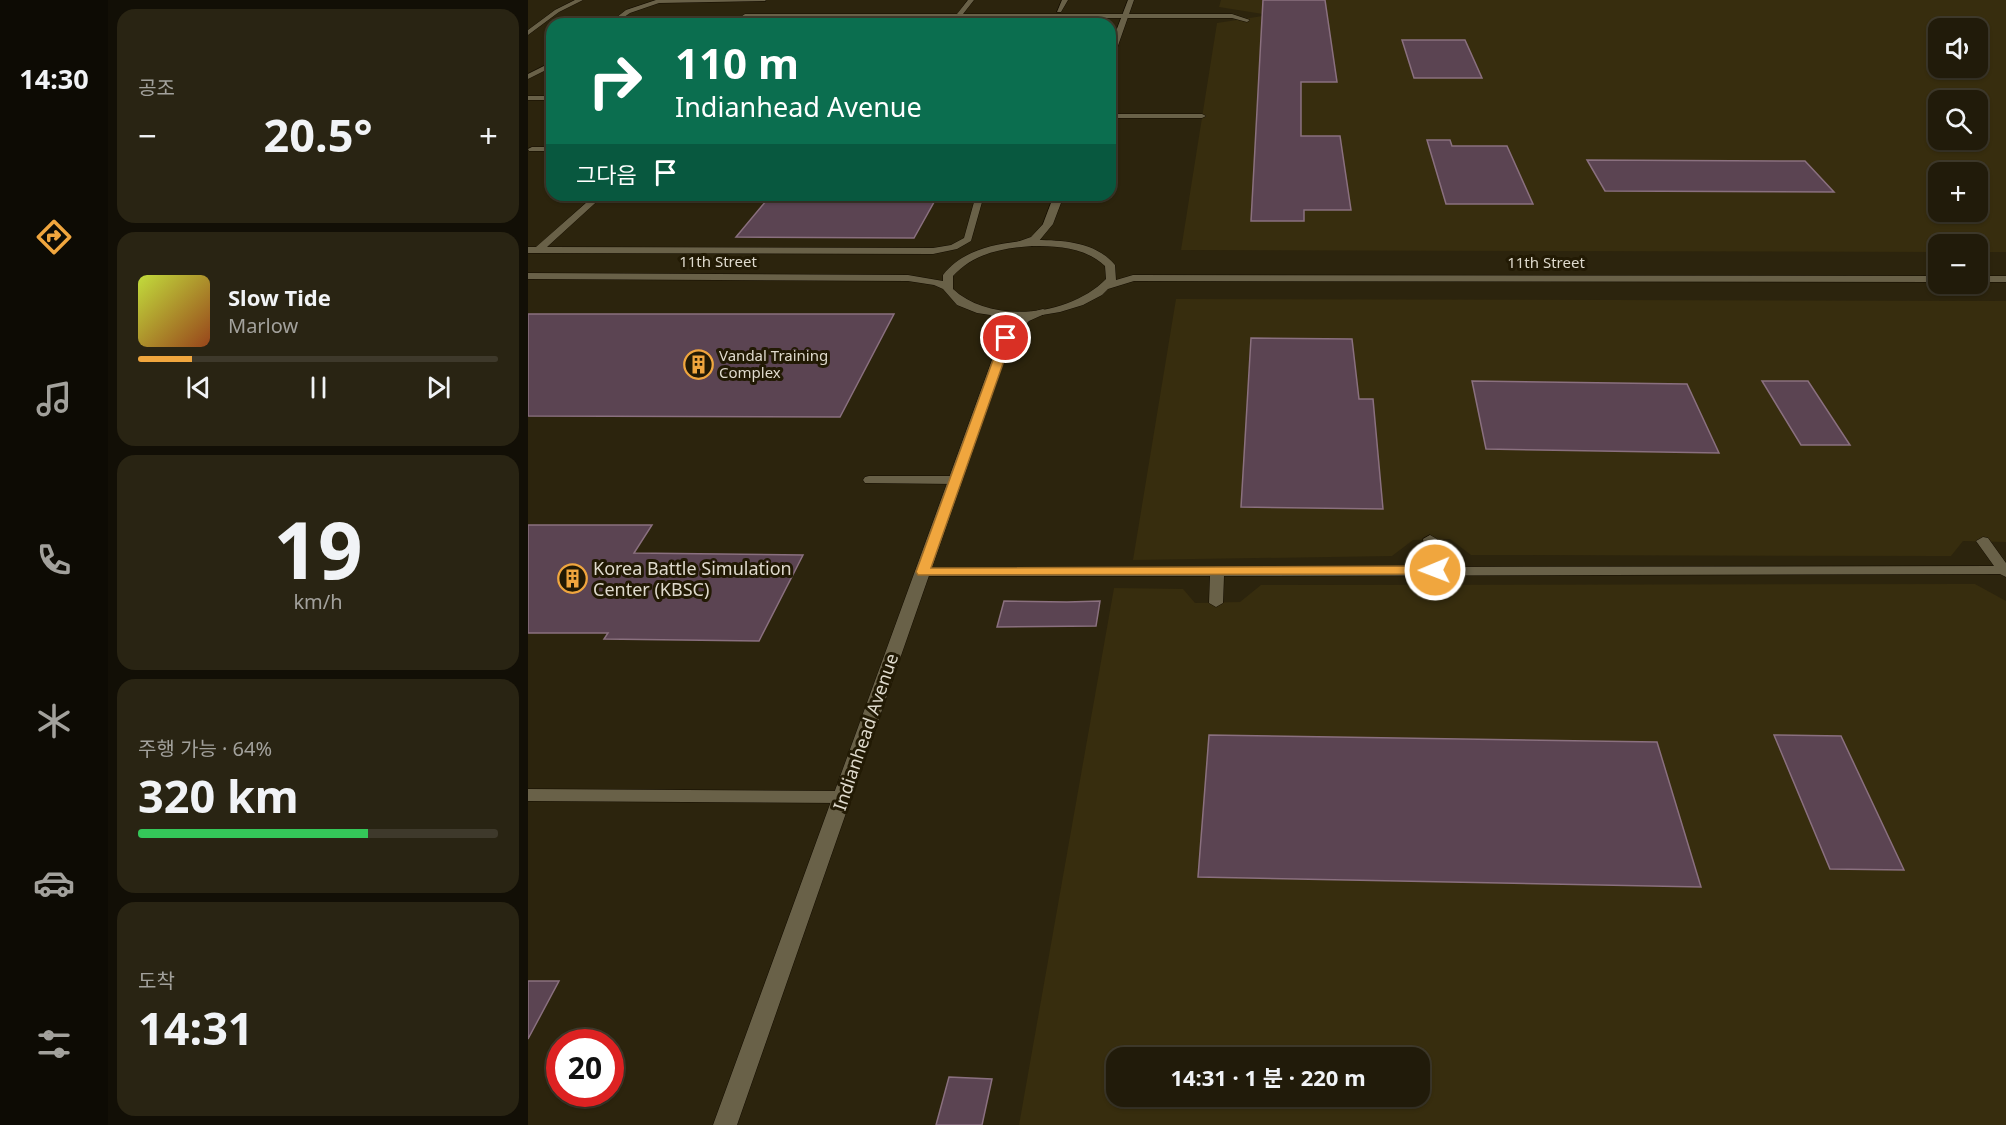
<!DOCTYPE html>
<html lang="ko">
<meta charset="utf-8">
<style>
:root{--surface:#211b0a;--page:#292413;--text:#f1f3f6;--muted:#a2a19c;--line:#3e392b;--accent:#f0a63e}
body{margin:0;font-family:"Noto Sans","Noto Sans KR",sans-serif;background:var(--page);color:var(--text);height:100vh;display:flex;flex-direction:column;font-size:22px;white-space:nowrap}
*{box-sizing:border-box;margin:0}
p{font-size:20px;color:var(--muted)}
.icon{flex:none;width:33px;height:33px;fill:none;stroke:currentColor;stroke-width:2;stroke-linecap:round;stroke-linejoin:round}
.map{position:relative;flex:1;overflow:hidden}
.drawer{display:flex;flex-direction:column;gap:9px;padding:9px;background:#120f06;width:420px}
.drawer>*{flex:none}
.hud{position:absolute;left:18px;top:18px;width:570px;height:183px;border-radius:18px;box-shadow:0 2px 4px #0004,0 0 0 2px var(--line);background:#0b6e4f;color:#fff;overflow:hidden}
.buttons{position:absolute;left:1400px;top:18px;display:grid;gap:12px}
.buttons a{display:grid;place-items:center;width:60px;height:60px;border-radius:12px;background:var(--surface);box-shadow:0 2px 4px #0004,0 0 0 2px var(--line);font-size:30px}
.speed{position:absolute;left:18px;top:1029px;display:flex;gap:12px;font-size:30px;font-weight:700;text-align:center}
.speed>*{display:grid;place-content:center;width:78px;height:78px;border-radius:50%;background:var(--surface);box-shadow:0 2px 4px #0004,0 0 0 2px var(--line);line-height:1}
.speed .limit{border:9px solid #d22;background:#fff;color:#111}
.pin{position:absolute;display:grid;place-items:center;width:51px;height:51px;color:#fff;margin:-26px;border:3px solid #fff;border-radius:50%;box-shadow:0 2px 6px #0007}
.me{position:absolute;width:66px;margin:-33px;rotate:269deg;stroke-linejoin:round;filter:drop-shadow(0 0 4px #0008)}
.turn{display:flex;align-items:center;gap:21px;height:126px;padding:0 30px;font-size:27px}
.turn .icon{width:78px;height:78px;stroke-width:2.5}
.turn b{display:block;font-size:42px;line-height:51px}
.then{display:flex;align-items:center;height:57px;padding:0 30px;background:#0003;gap:12px;font-size:22px}
.big{font-size:45px;font-weight:700;line-height:1.1}
.drawer .widget{flex:1;display:flex;flex-direction:column;justify-content:center;gap:9px;min-width:0;padding:0 21px;border-radius:18px;background:var(--page)}
.drawer .dial{align-items:center;gap:0}
.dial b{font-size:78px;line-height:1}
.song{display:flex;align-items:center;gap:18px}
.cover{width:72px;height:72px;border-radius:9px;background:linear-gradient(135deg,hsl(70 70% 55%),hsl(20 70% 35%))}
.played{height:6px;border-radius:3px;background:linear-gradient(90deg,var(--accent) 15%,var(--line) 15%)}
.keys{display:flex;justify-content:space-around;direction:ltr}
.heat{display:flex;justify-content:space-between;align-items:center;font-size:33px;direction:ltr}
.charge{height:9px;border-radius:4px;background:linear-gradient(90deg,#34c759 64%,var(--line) 0)}
.trip{position:absolute;left:578px;top:1047px;width:324px;height:60px;border-radius:18px;background:var(--surface);box-shadow:0 2px 4px #0004,0 0 0 2px var(--line);font-weight:700;line-height:60px;text-align:center}
main{display:flex;flex:1;min-height:0}
.menu{display:flex;flex-direction:column;width:108px;justify-content:space-around;align-items:center;background:#0d0b04;color:var(--muted)}
.menu .icon{width:42px;height:42px}
.menu .selected{color:var(--accent)}
.menu b{font-size:27px;color:var(--text)}
.map>svg:first-child{display:block}
.built{fill:#372d0e;fill-rule:evenodd}
.building{fill:#5b4452;stroke:#8a707f;stroke-width:1.5}
.lines{fill:none;stroke-linecap:round;stroke-linejoin:round}
.lane-casing{stroke:#140d00;stroke-width:1}
.street-casing{stroke:#140d00;stroke-width:1}
.secondary-casing{stroke:#140d00;stroke-width:1}
.lane{fill:#696148;fill-rule:evenodd}
.street{fill:#696148;fill-rule:evenodd}
.secondary{fill:#696148;fill-rule:evenodd}
.route{fill:#f0a63e;stroke:#9c6c28;stroke-width:1.5}
.labels{text-anchor:middle;stroke-width:6;stroke-linejoin:round;paint-order:stroke}
.far-street-label{font-size:15px;fill:#dfdacd;stroke:#221a04}
.far-poi-label{font-size:15px;fill:#dfdacd;stroke:#221a04;text-anchor:start}
.poi-label{font-size:18px;fill:#dfdacd;stroke:#221a04;text-anchor:start}
.street-label{font-size:18px;fill:#dfdacd;stroke:#221a04}
</style>
<main>
<nav class="menu">
<b>14:30</b>
<svg class="icon selected" aria-label="directions" viewBox="0 0 24 24"><path d="M12 3l9 9-9 9-9-9zM9 14v-3h6M13 9l2 2-2 2"/></svg>
<svg class="icon" aria-label="music" viewBox="0 0 24 24"><path d="M9 18V5l10-2v13"/><circle cx="6" cy="18" r="3"/><circle cx="16" cy="16" r="3"/></svg>
<svg class="icon" aria-label="phone" viewBox="0 0 24 24"><path d="M5 4h4l2 5-3 2q2 4 5 5l2-3 5 2v4C11 20 4 13 5 4z"/></svg>
<svg class="icon" aria-label="climate" viewBox="0 0 24 24"><path d="M12 3v18M4 7l16 10M4 17L20 7"/></svg>
<svg class="icon" aria-label="car" viewBox="0 0 24 24"><path d="M5 17H2v-5l4-1 3-4h7l3 4 3 1v5h-3M9 17h6M6 11h13"/><circle cx="7" cy="17" r="2"/><circle cx="17" cy="17" r="2"/></svg>
<svg class="icon" aria-label="filters" viewBox="0 0 24 24"><path d="M4 7h16M4 17h16"/><circle cx="9" cy="7" r="2"/><circle cx="15" cy="17" r="2"/></svg>
</nav>
<section class="drawer">
<div class="widget"><p>공조</p>
<div class="heat"><a>−</a><b class="big">20.5°</b><a>+</a></div>
</div>
<div class="widget">
<div class="song"><i class="cover"></i><div><b>Slow Tide</b><p>Marlow</p></div></div>
<div class="played"></div>
<div class="keys"><svg class="icon" aria-label="previous" viewBox="0 0 24 24"><path d="M18 5L8 12l10 7zM5 5v14"/></svg><svg class="icon" aria-label="pause" viewBox="0 0 24 24"><path d="M8 5v14M16 5v14"/></svg><svg class="icon" aria-label="next" viewBox="0 0 24 24"><path d="M6 5l10 7-10 7zM19 5v14"/></svg></div>
</div>
<div class="widget dial"><b>19</b><p>km/h</p></div>
<div class="widget"><p>주행 가능 · 64%</p><b class="big">320 km</b><div class="charge"></div></div>
<div class="widget"><p>도착</p><b class="big">14:31</b></div>
</section>
<div class="map">
<svg width="1478" height="1125" viewBox="0 0 1478 1125">
<rect width="100%" height="100%" fill="#2c240d"/>
<!-- built -->
<path class="built" d="M 693,0 L 1478,0 L 1478,252 L 1449,252 L 1449,244 L 1410,244 L 1410,252 L 653,250 L 689,23 L 741,15 L 691,7 ZM 1410,28 L 1449,28 L 1449,68 L 1410,68 ZM 1410,100 L 1449,100 L 1449,140 L 1410,140 ZM 1410,172 L 1449,172 L 1449,212 L 1410,212 Z
M 648,299 L 1478,301 L 1478,542 L 1435,541 L 1423,556 L 943,555 L 922,539 L 885,540 L 864,556 L 605,560 Z
M 1447,584 L 1478,601 L 1478,1125 L 491,1125 L 586,588 L 655,589 L 667,603 L 712,602 L 733,585 ZM 588,1058 L 891,1058 L 891,1096 L 588,1096 Z"/>
<!-- building -->
<path class="building" d="M 735,0 L 797,0 L 809,82 L 773,82 L 773,136 L 812,136 L 823,210 L 776,210 L 776,221 L 723,221 Z
M 874,40 L 937,40 L 954,78 L 886,78 Z
M 899,140 L 922,140 L 924,146 L 979,146 L 1005,204 L 918,204 Z
M 1059,160 L 1277,161 L 1306,192 L 1077,191 Z
M 243,195 L 410,195 L 386,238 L 208,237 Z
M 0,314 L 366,314 L 312,417 L 0,416 Z
M 723,338 L 824,339 L 831,399 L 845,399 L 855,509 L 713,507 Z
M 944,381 L 1159,384 L 1191,453 L 958,449 Z
M 1234,381 L 1280,381 L 1322,445 L 1273,445 Z
M 0,525 L 124,525 L 106,553 L 275,555 L 231,641 L 76,639 L 80,633 L 0,633 Z
M 476,601 L 539,602 L 572,601 L 568,626 L 469,627 Z
M 681,735 L 1129,742 L 1173,887 L 670,877 Z
M 1246,735 L 1313,736 L 1376,870 L 1302,869 Z
M 0,981 L 31,981 L 0,1039 Z
M 421,1077 L 464,1079 L 454,1125 L 408,1125 Z"/>
<g class="lines">
<defs>
<path id="lane" d="M 47,0 L 55,0 L 31,12 L 0,35 L 0,30 L 27,10 Z
M 128,0 L 237,0 L 238,1 L 131,3 L 102,13 L 86,24 L 80,24 L 98,10 Z
M 440,0 L 446,0 L 435,14 L 704,14 L 722,20 L 719,22 L 704,18 L 217,18 L 214,16 L 217,14 L 429,14 Z
M 534,0 L 540,0 L 533,12 L 529,12 Z
M 24,62 L 24,67 L 0,79 L 0,74 Z
M 0,96 L 24,96 L 24,100 L 0,100 Z
M 582,114 L 674,114 L 678,116 L 674,118 L 582,118 Z
M 4,147 L 24,147 L 24,151 L 1,151 L 0,149 Z
M 67,195 L 76,195 L 19,247 L 405,248 L 423,245 L 436,238 L 448,195 L 456,195 L 443,241 L 429,249 L 405,254 L 0,253 L 0,247 L 8,247 Z
M 341,476 L 427,476 L 433,480 L 427,484 L 337,483 L 335,480 L 337,477 Z
M 902,535 L 909,539 L 913,567 L 1466,566 L 1448,541 L 1455,537 L 1460,538 L 1478,563 L 1478,577 L 1472,574 L 696,576 L 695,603 L 688,607 L 681,603 L 682,576 L 395,576 L 388,572 L 395,568 L 900,567 L 895,539 Z
M 0,789 L 316,791 L 322,793 L 324,797 L 322,801 L 316,803 L 0,801 Z"/>
<path id="street" d="M 517,222 L 525,224 L 511,241 L 489,246 L 489,242 L 503,237 Z
M 465,309 L 485,324 C 494,316 503,312 515,309 L 521,312 L 501,321 L 482,340 L 478,341 L 472,338 L 474,326 L 459,312 Z"/>
<path id="secondary" d="M 600,0 L 606,0 L 586,57 L 582,59 L 582,47 Z
M 526,195 L 536,195 L 525,224 L 517,226 L 515,224 Z
M 504,240 C 533,240 567,241 587,265 L 588,280 L 605,275 L 1410,276 L 1410,282 L 606,281 L 580,289 L 574,295 L 555,305 L 532,312 L 502,317 L 476,317 L 449,313 L 429,305 L 415,289 L 406,285 L 380,281 L 0,279 L 0,273 L 380,275 L 415,281 L 415,275 C 436,248 471,243 504,240 ZM 504,246 C 530,246 556,247 577,266 L 578,279 C 542,316 464,325 425,289 L 425,276 C 446,253 475,248 504,246 Z
M 1449,276 L 1478,276 L 1478,282 L 1449,282 Z
M 478,335 L 484,338 L 209,1125 L 185,1125 L 472,338 Z"/>
</defs>
<!-- lane casing -->
<use href="#lane" class="lane-casing"/>
<!-- street casing -->
<use href="#street" class="street-casing"/>
<!-- secondary casing -->
<use href="#secondary" class="secondary-casing"/>
<!-- lane -->
<use href="#lane" class="lane"/>
<!-- street -->
<use href="#street" class="street"/>
<!-- secondary -->
<use href="#secondary" class="secondary"/>
</g>
<!-- route -->
<path class="route" d="M 478,335 L 484,338 L 403,568 L 907,566 L 914,570 L 907,574 L 390,575 L 388,572 L 473,338 Z"/>
<!-- icons -->
<defs>
<symbol id="building-ring" viewBox="-11 -11 22 22"><circle r="9.5" fill="#221a04" stroke="#f0a63e" stroke-width="1.5"/><path d="M-4-6H4V6H1V3H-1V6H-4ZM-2.5-4.3h1.7v1.8h-1.7ZM.8-4.3h1.7v1.8H.8ZM-2.5-1h1.7V.8h-1.7ZM.8-1h1.7V.8H.8Z" fill="#f0a63e"/></symbol>
</defs>
<g fill-rule="evenodd">
<use href="#building-ring" x="154" y="348" width="33" height="33"/>
<use href="#building-ring" x="28" y="562" width="33" height="33"/>
</g>
<g class="labels">
<!-- far-street labels -->
<g class="far-street-label">
<text x="190" y="267">11th Street</text>
<text x="1018" y="268">11th Street</text>
</g>
<!-- far-poi labels -->
<g class="far-poi-label">
<text x="191" y="361">Vandal Training<tspan x="191" dy="17">Complex</tspan></text>
</g>
<!-- poi labels -->
<g class="poi-label">
<text x="65" y="575">Korea Battle Simulation<tspan x="65" dy="21">Center (KBSC)</tspan></text>
</g>
<!-- street labels -->
<g class="street-label">
<text transform="translate(338 732) rotate(-71)" y="6">Indianhead Avenue</text>
</g>
</g>
</svg>
<div class="buttons">
<a><svg class="icon" aria-label="sound" viewBox="0 0 24 24"><path d="M4 9h4l5-4v14l-5-4H4zM17 9q2 3 0 6"/></svg></a>
<a><svg class="icon" aria-label="search" viewBox="0 0 24 24"><circle cx="10" cy="10" r="6"/><path d="M15 15l6 6"/></svg></a>
<a>+</a>
<a>−</a>
</div>
<div class="speed"><div class="limit">20</div></div>
<div class="pin" style="left:478px;top:338px;background:#d93025"><svg class="icon" aria-label="arrive" viewBox="0 0 24 24"><path d="M6 21V4h12l-3 4 3 4H6"/></svg></div>
<svg class="me" style="left:907px;top:570px" viewBox="-20 -20 40 40"><circle r="17" fill="#f0a63e" stroke="#fff" stroke-width="3"/><path d="M0-11L8 9 0 5-8 9z" fill="#fff"/></svg>
<div class="trip">14:31 · 1 분 · 220 m</div>
<div class="hud">
<div class="turn"><svg class="icon" aria-label="right" viewBox="0 0 24 24"><path d="M7 20v-9h11M14 6l5 5-5 5"/></svg><div><b>110 m</b>Indianhead Avenue</div></div>
<div class="then">그다음<svg class="icon" aria-label="arrive" viewBox="0 0 24 24"><path d="M6 21V4h12l-3 4 3 4H6"/></svg></div>
</div>
</div>
</main>
